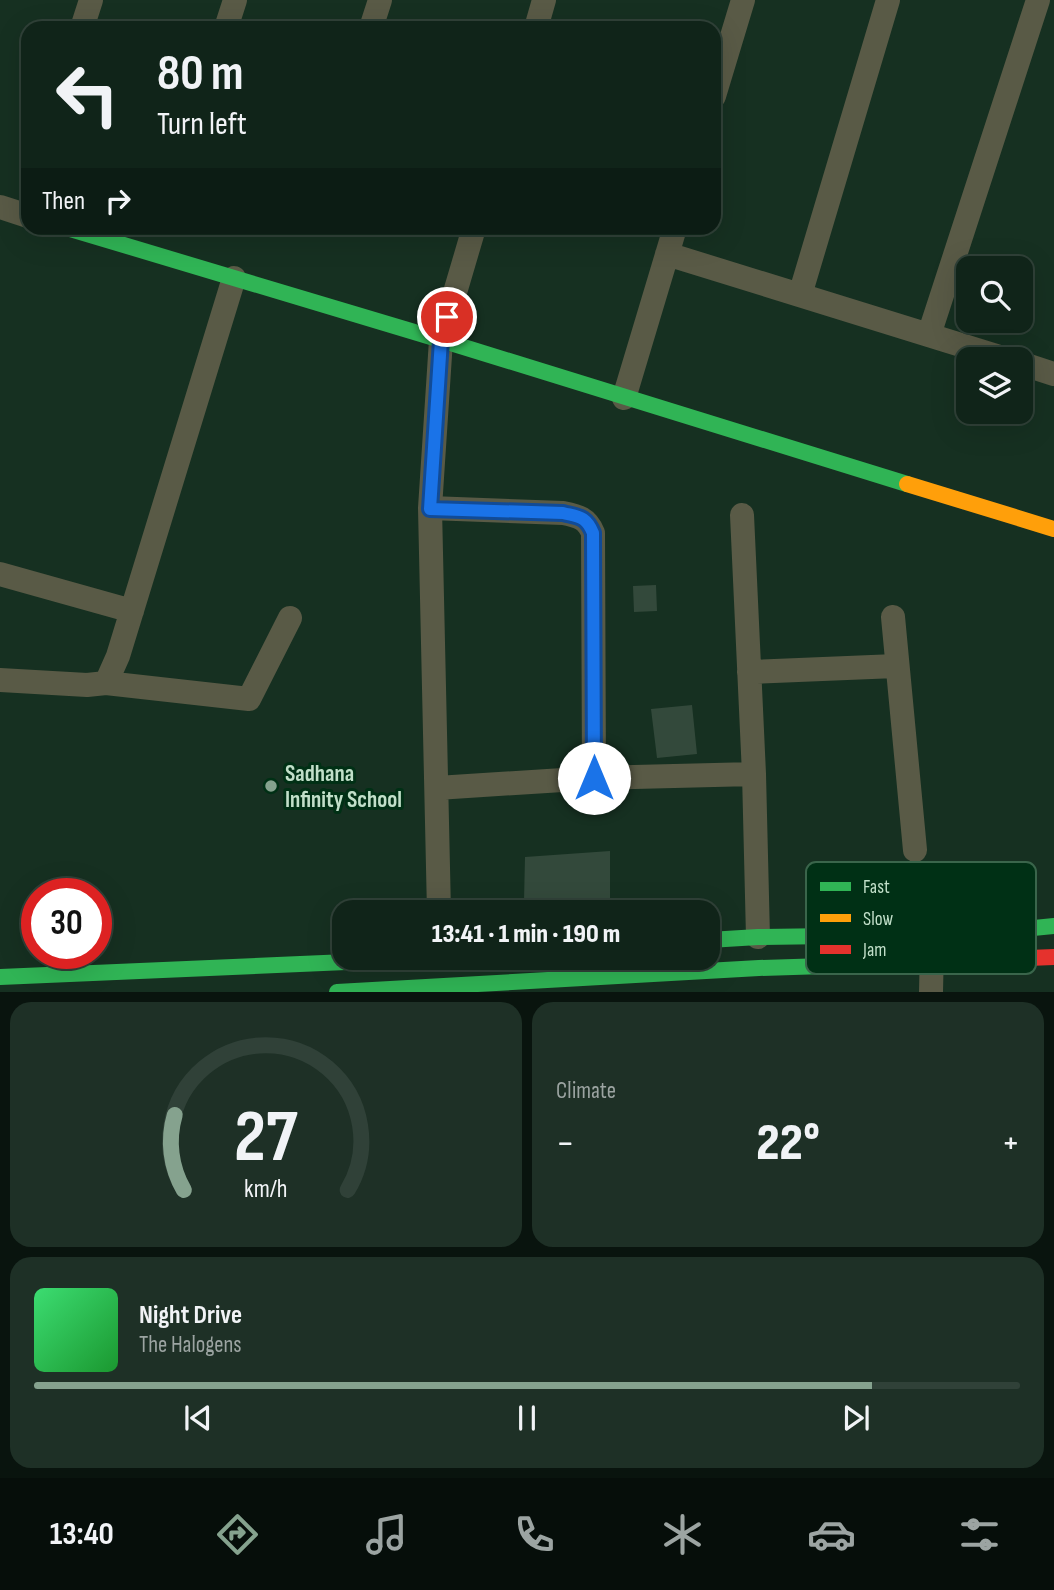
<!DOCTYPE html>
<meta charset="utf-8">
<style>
:root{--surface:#102419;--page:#1e3026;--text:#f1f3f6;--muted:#9ca4a2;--line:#304138;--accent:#85a28e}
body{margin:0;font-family:"Sofia Sans Condensed",sans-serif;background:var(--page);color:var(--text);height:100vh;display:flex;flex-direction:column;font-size:26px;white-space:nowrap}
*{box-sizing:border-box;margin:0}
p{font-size:23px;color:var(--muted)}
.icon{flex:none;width:38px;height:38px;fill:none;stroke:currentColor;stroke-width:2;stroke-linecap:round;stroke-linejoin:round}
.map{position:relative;height:992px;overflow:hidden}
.sheet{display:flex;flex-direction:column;gap:10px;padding:10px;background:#09140e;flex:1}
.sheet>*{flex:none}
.banner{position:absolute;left:21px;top:21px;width:700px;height:214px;border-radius:21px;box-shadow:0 7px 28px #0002,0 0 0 2px var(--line);background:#102419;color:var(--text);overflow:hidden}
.tools{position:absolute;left:956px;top:256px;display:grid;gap:14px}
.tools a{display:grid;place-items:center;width:77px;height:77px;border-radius:14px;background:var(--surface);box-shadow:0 7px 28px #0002,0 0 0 2px var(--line);font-size:35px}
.speed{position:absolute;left:21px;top:878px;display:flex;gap:14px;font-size:35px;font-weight:700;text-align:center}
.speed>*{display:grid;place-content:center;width:91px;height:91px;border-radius:50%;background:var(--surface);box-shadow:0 7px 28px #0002,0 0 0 2px var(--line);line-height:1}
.speed .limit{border:10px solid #d22;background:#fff;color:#111}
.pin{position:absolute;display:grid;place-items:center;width:60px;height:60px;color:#fff;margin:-30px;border:4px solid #fff;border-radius:50%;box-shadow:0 2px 7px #0007}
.me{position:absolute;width:77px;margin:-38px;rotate:0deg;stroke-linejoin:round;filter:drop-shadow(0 0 5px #0008)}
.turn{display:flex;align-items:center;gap:24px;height:147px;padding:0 21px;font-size:32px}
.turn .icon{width:91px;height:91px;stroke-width:2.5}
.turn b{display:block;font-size:49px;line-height:60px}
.then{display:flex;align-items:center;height:66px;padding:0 21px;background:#0003;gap:14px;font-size:26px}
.big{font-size:52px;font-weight:800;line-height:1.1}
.sheet .tile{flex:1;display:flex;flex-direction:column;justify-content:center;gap:10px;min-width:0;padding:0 24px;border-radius:21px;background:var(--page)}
.sheet .dial{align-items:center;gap:0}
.dial svg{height:182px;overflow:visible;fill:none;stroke:var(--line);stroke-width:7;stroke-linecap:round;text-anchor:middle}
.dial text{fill:var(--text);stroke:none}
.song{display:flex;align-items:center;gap:21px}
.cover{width:84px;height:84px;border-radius:10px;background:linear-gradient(135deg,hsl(140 70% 55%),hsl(130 70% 35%))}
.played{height:7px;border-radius:4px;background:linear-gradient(90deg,var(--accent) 85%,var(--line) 85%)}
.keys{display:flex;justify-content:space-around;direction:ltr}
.heat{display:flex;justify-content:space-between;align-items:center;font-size:38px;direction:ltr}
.sheet .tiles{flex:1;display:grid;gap:10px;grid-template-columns:1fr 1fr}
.tile:last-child{grid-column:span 2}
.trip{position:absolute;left:332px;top:900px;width:388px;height:70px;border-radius:21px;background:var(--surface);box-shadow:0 7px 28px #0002,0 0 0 2px var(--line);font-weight:800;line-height:70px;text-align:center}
.menu{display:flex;height:112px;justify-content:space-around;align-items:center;background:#060e0a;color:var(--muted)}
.menu .icon{width:49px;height:49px}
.menu .current{color:var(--accent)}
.menu b{font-size:32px;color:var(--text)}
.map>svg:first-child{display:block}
.building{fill:#33493b}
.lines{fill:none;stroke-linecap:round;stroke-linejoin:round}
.street{stroke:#595a46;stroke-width:24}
.fast{stroke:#30b455;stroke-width:16}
.slow{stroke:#ff9f0a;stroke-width:16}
.jam{stroke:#e5322d;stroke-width:16}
.route-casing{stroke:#114b97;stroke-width:18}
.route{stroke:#1a73e8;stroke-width:12}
.poi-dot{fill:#85a28e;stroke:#003015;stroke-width:2.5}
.labels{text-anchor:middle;stroke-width:6;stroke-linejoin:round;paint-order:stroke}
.poi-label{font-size:23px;font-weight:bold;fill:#c1dfc9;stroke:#003015;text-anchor:start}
.key{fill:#003015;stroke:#3a654b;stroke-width:2}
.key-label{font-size:19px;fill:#c1dfc9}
</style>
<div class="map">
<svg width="1054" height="992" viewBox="0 0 1054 992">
<rect width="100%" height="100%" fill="#163021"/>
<!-- building -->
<path class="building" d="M 656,585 L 657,611 L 634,612 L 633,586 Z
M 692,705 L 697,754 L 657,758 L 651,709 Z
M 610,851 L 610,899 L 524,901 L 525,857 Z"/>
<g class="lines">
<!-- street -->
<path class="street" d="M 82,28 L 91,0
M 226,28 L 235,0
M 371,28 L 380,0
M 536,28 L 544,0
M 714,96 L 743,0
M 0,207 L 28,216
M 667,254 L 1006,359
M 800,295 L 888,0
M 929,335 L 1038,0
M 1020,363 L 1054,374
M 624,398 L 675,228
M 430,508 L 563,513 C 578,516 587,518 593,533 L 594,778 L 437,788
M 742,515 L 754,774 L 758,937
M 0,574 L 132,611
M 893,617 L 915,850
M 749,672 L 896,666
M 0,680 L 87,685 L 106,683 L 118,656 L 234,278
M 106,683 L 249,699 L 290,618
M 594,778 L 754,774
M 439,912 L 430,508 L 441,340 L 474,228
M 931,992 L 932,947"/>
<!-- fast -->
<path class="fast" d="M 67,228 L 441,340 L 907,484
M 709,940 L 758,937 L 971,934 L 1054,926
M 0,977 L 462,957
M 337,992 L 759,968 L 888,964"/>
<!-- slow -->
<path class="slow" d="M 907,484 L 1054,529"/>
<!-- jam -->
<path class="jam" d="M 888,964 L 1054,957"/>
</g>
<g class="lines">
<defs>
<path id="route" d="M 447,317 L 441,340 L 430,509 L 563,513 C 579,517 586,516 593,533 L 594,778"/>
</defs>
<!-- route casing -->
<use href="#route" class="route-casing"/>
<!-- route -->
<use href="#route" class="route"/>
</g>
<!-- markers -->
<circle class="poi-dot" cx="271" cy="786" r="7"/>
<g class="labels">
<!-- poi labels -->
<g class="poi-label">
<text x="285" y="781">Sadhana<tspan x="285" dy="26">Infinity School</tspan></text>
</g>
</g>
<!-- legend -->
<rect x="806" y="862" width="230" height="112" rx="10" class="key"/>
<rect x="820" y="882" width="31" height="9" fill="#30b455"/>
<rect x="820" y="914" width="31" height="8" fill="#ff9f0a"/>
<rect x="820" y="945" width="31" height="9" fill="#e5322d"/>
<g class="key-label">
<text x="863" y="893">Fast</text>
<text x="863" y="925">Slow</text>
<text x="863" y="956">Jam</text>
</g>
</svg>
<div class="tools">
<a><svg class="icon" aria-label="search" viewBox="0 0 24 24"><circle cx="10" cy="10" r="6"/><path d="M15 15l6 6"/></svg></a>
<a><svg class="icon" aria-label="layers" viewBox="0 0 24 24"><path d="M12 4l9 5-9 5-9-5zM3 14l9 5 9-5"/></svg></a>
</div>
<div class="speed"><div class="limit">30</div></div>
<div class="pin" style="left:447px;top:317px;background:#d93025"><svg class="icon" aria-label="arrive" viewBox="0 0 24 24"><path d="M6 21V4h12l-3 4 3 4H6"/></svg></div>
<svg class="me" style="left:594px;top:778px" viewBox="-20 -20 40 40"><circle r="19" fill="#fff"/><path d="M0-13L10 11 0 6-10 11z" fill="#1a73e8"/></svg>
<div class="trip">13:41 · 1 min · 190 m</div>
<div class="banner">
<div class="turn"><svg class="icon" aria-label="left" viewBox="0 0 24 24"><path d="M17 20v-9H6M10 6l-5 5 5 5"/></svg><div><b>80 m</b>Turn left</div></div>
<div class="then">Then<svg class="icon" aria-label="right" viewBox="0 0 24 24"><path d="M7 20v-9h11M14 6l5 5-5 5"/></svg></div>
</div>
</div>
<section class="sheet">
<div class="tiles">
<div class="tile dial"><svg viewBox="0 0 100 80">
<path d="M14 69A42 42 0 1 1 86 69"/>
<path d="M14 69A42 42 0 0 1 10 36" stroke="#85a28e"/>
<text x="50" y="56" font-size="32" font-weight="700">27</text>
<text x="50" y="72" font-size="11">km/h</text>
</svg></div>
<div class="tile"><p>Climate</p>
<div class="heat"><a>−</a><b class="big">22°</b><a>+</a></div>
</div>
<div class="tile">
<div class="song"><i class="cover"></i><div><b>Night Drive</b><p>The Halogens</p></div></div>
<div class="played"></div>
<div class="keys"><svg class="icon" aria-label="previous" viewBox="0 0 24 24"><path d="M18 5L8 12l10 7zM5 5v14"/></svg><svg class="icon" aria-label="pause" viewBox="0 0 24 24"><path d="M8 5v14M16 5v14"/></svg><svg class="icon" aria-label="next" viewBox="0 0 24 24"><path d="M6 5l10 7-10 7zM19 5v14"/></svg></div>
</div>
</div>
</section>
<nav class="menu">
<b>13:40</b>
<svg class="icon current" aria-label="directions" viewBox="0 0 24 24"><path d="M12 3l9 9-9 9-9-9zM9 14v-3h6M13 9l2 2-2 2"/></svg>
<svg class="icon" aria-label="music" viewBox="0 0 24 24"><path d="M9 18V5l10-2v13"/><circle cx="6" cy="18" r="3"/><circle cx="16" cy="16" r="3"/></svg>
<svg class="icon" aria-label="phone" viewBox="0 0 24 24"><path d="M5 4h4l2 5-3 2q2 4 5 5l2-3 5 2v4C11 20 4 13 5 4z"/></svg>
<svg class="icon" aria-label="climate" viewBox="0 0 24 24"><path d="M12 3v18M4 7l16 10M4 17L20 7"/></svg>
<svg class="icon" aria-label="car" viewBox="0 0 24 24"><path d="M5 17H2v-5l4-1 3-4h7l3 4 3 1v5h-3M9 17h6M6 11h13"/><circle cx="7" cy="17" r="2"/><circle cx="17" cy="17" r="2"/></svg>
<svg class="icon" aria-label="filters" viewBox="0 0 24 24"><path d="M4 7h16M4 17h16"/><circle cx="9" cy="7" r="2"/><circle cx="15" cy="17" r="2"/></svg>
</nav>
